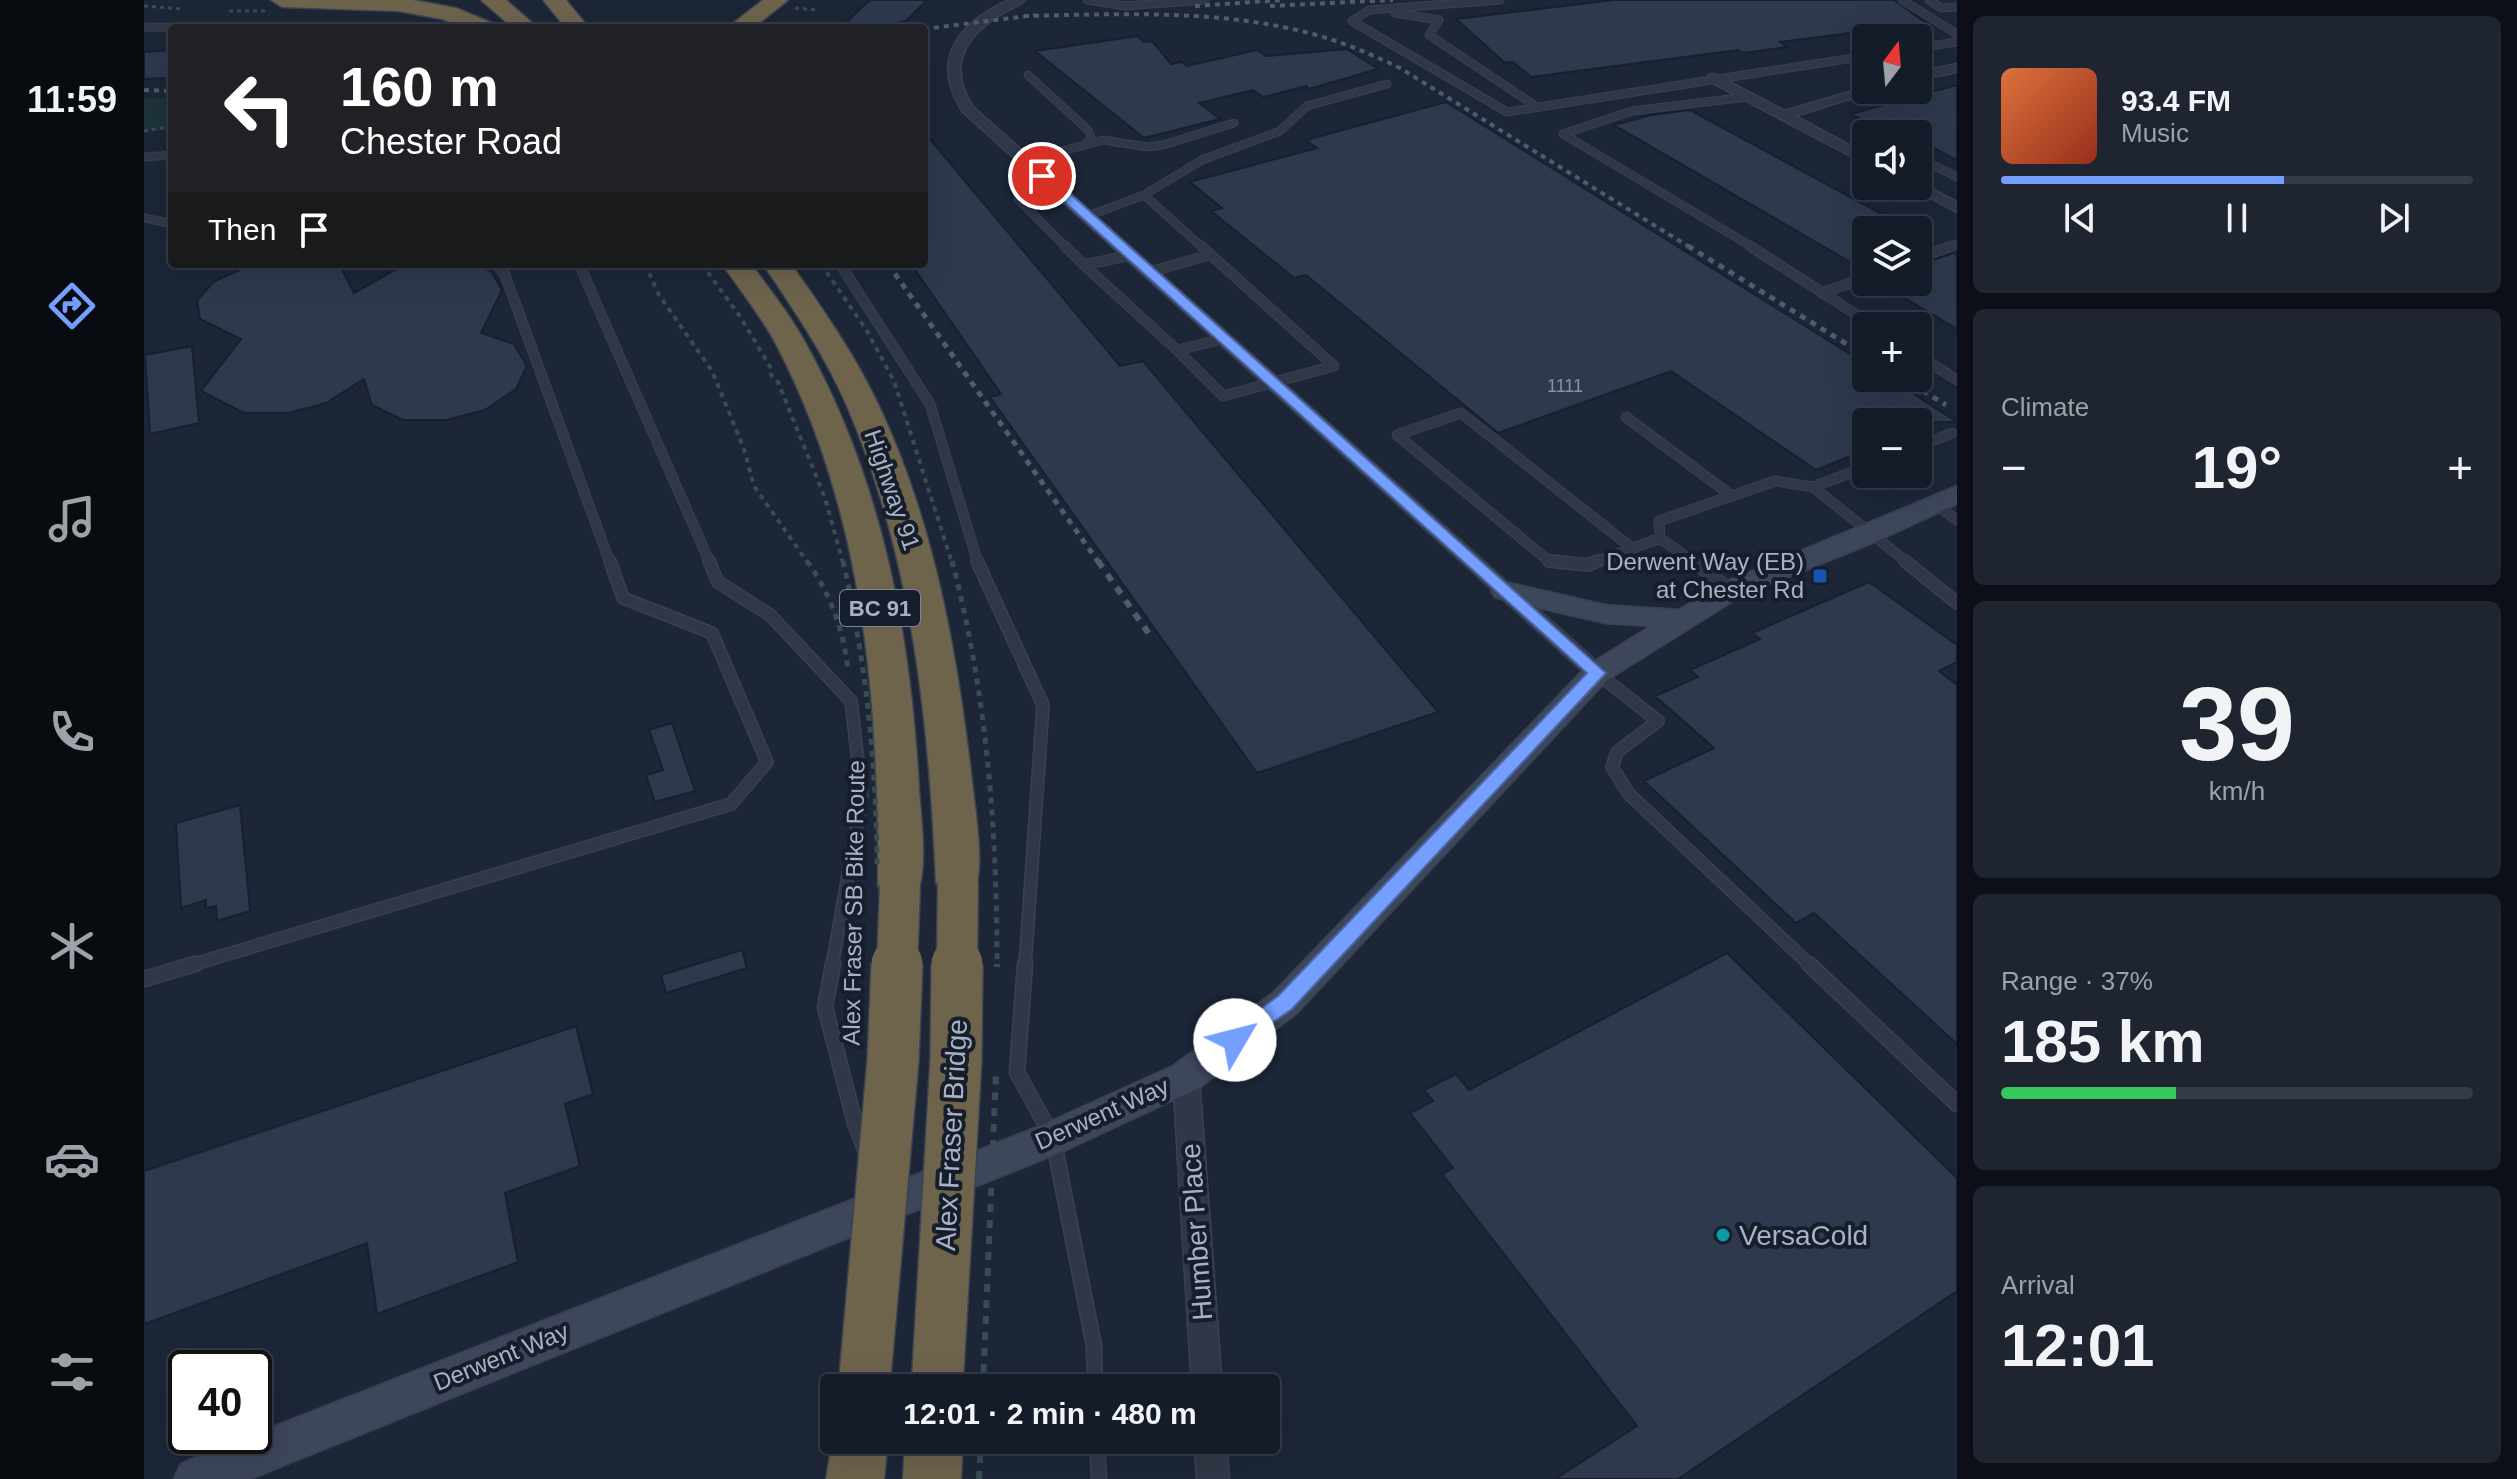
<!DOCTYPE html>
<meta charset="utf-8">
<style>
:root{--surface:#151c29;--page:#1e2531;--text:#f1f3f6;--muted:#9da1a8;--line:#343a46;--accent:#749fff}
body{margin:0;font-family:Helvetica,sans-serif;background:var(--page);color:var(--text);height:100vh;display:flex;flex-direction:column;font-size:30px;white-space:nowrap}
*{box-sizing:border-box;margin:0}
p{font-size:26px;color:var(--muted)}
.icon{flex:none;width:44px;height:44px;fill:none;stroke:currentColor;stroke-width:2;stroke-linecap:round;stroke-linejoin:round}
.map{position:relative;flex:1;overflow:hidden}
.sheet{display:flex;flex-direction:column;gap:16px;padding:16px;background:#0c0f17;width:560px}
.sheet>*{flex:none}
.banner{position:absolute;left:24px;top:24px;width:760px;height:244px;border-radius:8px;box-shadow:0 8px 32px #0002,0 0 0 2px var(--line);background:#202124;color:#fff;overflow:hidden}
.needle{width:52px;rotate:16deg}
.buttons{position:absolute;left:1708px;top:24px;display:grid;gap:16px}
.buttons a{display:grid;place-items:center;width:80px;height:80px;border-radius:8px;background:var(--surface);box-shadow:0 8px 32px #0002,0 0 0 2px var(--line);font-size:40px}
.speed{position:absolute;left:24px;top:1350px;display:flex;gap:16px;font-size:40px;font-weight:700;text-align:center}
.speed>*{display:grid;place-content:center;width:104px;height:104px;border-radius:50%;background:var(--surface);box-shadow:0 8px 32px #0002,0 0 0 2px var(--line);line-height:1}
.speed .limit{border:4px solid #111;border-radius:12px;background:#fff;color:#111}
.pin{position:absolute;display:grid;place-items:center;width:68px;height:68px;color:#fff;margin:-34px;border:4px solid #fff;border-radius:50%;box-shadow:0 2px 8px #0007}
.me{position:absolute;width:88px;margin:-44px;rotate:53deg;stroke-linejoin:round;filter:drop-shadow(0 0 6px #0008)}
.turn{display:flex;align-items:center;gap:28px;height:168px;padding:0 40px;font-size:36px}
.turn .icon{width:104px;height:104px;stroke-width:2.5}
.turn b{display:block;font-size:56px;line-height:68px}
.then{display:flex;align-items:center;height:76px;padding:0 40px;background:#0003;gap:16px;font-size:30px}
.big{font-size:60px;font-weight:600;line-height:1.1}
.sheet .card{flex:1;display:flex;flex-direction:column;justify-content:center;gap:12px;min-width:0;padding:0 28px;border-radius:12px;background:var(--page)}
.sheet .dial{align-items:center;gap:0}
.dial b{font-size:104px;line-height:1}
.song{display:flex;align-items:center;gap:24px}
.cover{width:96px;height:96px;border-radius:12px;background:linear-gradient(135deg,hsl(20 70% 55%),hsl(10 70% 35%))}
.played{height:8px;border-radius:4px;background:linear-gradient(90deg,var(--accent) 60%,var(--line) 60%)}
.keys{display:flex;justify-content:space-around;direction:ltr}
.heat{display:flex;justify-content:space-between;align-items:center;font-size:44px;direction:ltr}
.charge{height:12px;border-radius:6px;background:linear-gradient(90deg,#34c759 37%,var(--line) 0)}
.trip{position:absolute;left:676px;top:1374px;width:460px;height:80px;border-radius:8px;background:var(--surface);box-shadow:0 8px 32px #0002,0 0 0 2px var(--line);font-weight:600;line-height:80px;text-align:center}
main{display:flex;flex:1;min-height:0}
.menu{display:flex;flex-direction:column;width:144px;justify-content:space-around;align-items:center;background:#080b10;color:var(--muted)}
.menu .icon{width:56px;height:56px}
.menu .current{color:var(--accent)}
.menu b{font-size:36px;color:var(--text)}
.map>svg:first-child{display:block}
.green{fill:#1e3338}
.building{fill:#2e394e;stroke:#181f2e;stroke-width:2}
.lines{fill:none;stroke-linecap:round;stroke-linejoin:round}
.lane-far3-casing{stroke:#394151;stroke-width:9}
.lane-far2-casing{stroke:#394151;stroke-width:11}
.lane-far1-casing{stroke:#394151;stroke-width:14}
.lane-casing{stroke:#394151;stroke-width:17}
.street-casing{stroke:#394151;stroke-width:3}
.secondary-casing{stroke:#394151;stroke-width:3}
.highway-casing{stroke:#3b4252;stroke-width:3}
.path-far3{stroke:#374d51;stroke-width:3;stroke-dasharray:4 4;stroke-linecap:butt}
.path-far2{stroke:#374d51;stroke-width:4;stroke-dasharray:5 5;stroke-linecap:butt}
.path-far1{stroke:#374d51;stroke-width:5;stroke-dasharray:6 6;stroke-linecap:butt}
.path{stroke:#374d51;stroke-width:6;stroke-dasharray:8 8;stroke-linecap:butt}
.lane-far3{stroke:#303847;stroke-width:7}
.lane-far2{stroke:#303847;stroke-width:9}
.lane-far1{stroke:#303847;stroke-width:11}
.lane{stroke:#303847;stroke-width:14}
.street{fill:#303847;fill-rule:evenodd}
.secondary{fill:#3d465b;fill-rule:evenodd}
.highway{fill:#6e644c;fill-rule:evenodd}
.rail-far2{stroke:#515b6f;stroke-width:4;stroke-dasharray:5 5;stroke-linecap:butt}
.rail-far1{stroke:#515b6f;stroke-width:5;stroke-dasharray:6 6;stroke-linecap:butt}
.rail{stroke:#515b6f;stroke-width:6;stroke-dasharray:8 8;stroke-linecap:butt}
.highway-bridge-far1-casing{stroke:#3b4252;stroke-width:43;stroke-linecap:butt}
.highway-bridge-casing{stroke:#3b4252;stroke-width:54;stroke-linecap:butt}
.path-bridge-far2{stroke:#374d51;stroke-width:4;stroke-dasharray:5 5;stroke-linecap:butt}
.path-bridge-far1{stroke:#374d51;stroke-width:5;stroke-dasharray:6 6;stroke-linecap:butt}
.path-bridge{stroke:#374d51;stroke-width:6;stroke-dasharray:8 8;stroke-linecap:butt}
.highway-bridge-far1{stroke:#6e644c;stroke-width:40}
.highway-bridge{stroke:#6e644c;stroke-width:51}
.route{fill:#749fff;stroke:#4b67a6;stroke-width:2}
.transit-dot{fill:#1a4fb4;stroke:#161d2b;stroke-width:3}
.culture-dot{fill:#0f9aa8;stroke:#161d2b;stroke-width:3}
.labels{text-anchor:middle;stroke-width:8;stroke-linejoin:round;paint-order:stroke}
.far-number-label{font-size:18px;fill:#8892a5}
.shield{fill:#161d2b;stroke:#7d8597;stroke-width:2}
.shield-label{font-size:22px;font-weight:bold;fill:#a9b2c5}
.street-label{font-size:24px;fill:#a9b2c5;stroke:#161d2b}
.poi-label{font-size:24px;fill:#a9b2c5;stroke:#161d2b;text-anchor:end}
.near-street-label{font-size:28px;fill:#a9b2c5;stroke:#161d2b}
.near-poi-label{font-size:28px;fill:#a9b2c5;stroke:#161d2b;text-anchor:start}
</style>
<main>
<nav class="menu">
<b>11:59</b>
<svg class="icon current" aria-label="directions" viewBox="0 0 24 24"><path d="M12 3l9 9-9 9-9-9zM9 14v-3h6M13 9l2 2-2 2"/></svg>
<svg class="icon" aria-label="music" viewBox="0 0 24 24"><path d="M9 18V5l10-2v13"/><circle cx="6" cy="18" r="3"/><circle cx="16" cy="16" r="3"/></svg>
<svg class="icon" aria-label="phone" viewBox="0 0 24 24"><path d="M5 4h4l2 5-3 2q2 4 5 5l2-3 5 2v4C11 20 4 13 5 4z"/></svg>
<svg class="icon" aria-label="climate" viewBox="0 0 24 24"><path d="M12 3v18M4 7l16 10M4 17L20 7"/></svg>
<svg class="icon" aria-label="car" viewBox="0 0 24 24"><path d="M5 17H2v-5l4-1 3-4h7l3 4 3 1v5h-3M9 17h6M6 11h13"/><circle cx="7" cy="17" r="2"/><circle cx="17" cy="17" r="2"/></svg>
<svg class="icon" aria-label="filters" viewBox="0 0 24 24"><path d="M4 7h16M4 17h16"/><circle cx="9" cy="7" r="2"/><circle cx="15" cy="17" r="2"/></svg>
</nav>
<div class="map">
<svg width="1813" height="1479" viewBox="0 0 1813 1479">
<rect width="100%" height="100%" fill="#1c2637"/>
<!-- green -->
<path class="green" d="M 0,98 L 28,98 L 28,129 L 0,131 Z"/>
<!-- building -->
<path class="building" d="M 726,0 L 783,0 L 762,21 L 732,27 L 702,22 Z
M 1470,0 L 1750,0 L 1782,23 L 1636,42 L 1643,47 L 1599,53 L 1594,50 L 1387,77 L 1369,62 L 1361,63 L 1312,19 Z
M 994,36 L 999,42 L 1008,41 L 1027,64 L 1037,62 L 1043,66 L 1113,50 L 1122,56 L 1203,49 L 1234,69 L 1165,89 L 1162,86 L 1119,97 L 1109,90 L 1055,103 L 1076,119 L 1000,138 L 891,51 Z
M 28,50 L 28,78 L 0,79 L 0,52 Z
M 1813,85 L 1813,160 L 1774,140 L 1774,134 L 1747,134 L 1707,114 Z
M 1302,102 L 1722,364 L 1722,378 L 1745,378 L 1813,422 L 1792,422 L 1774,429 L 1774,422 L 1722,422 L 1722,450 L 1672,470 L 1527,371 L 1354,433 L 1162,275 L 1150,278 L 1067,211 L 1078,208 L 1046,182 L 1173,148 L 1162,140 Z
M 1546,110 L 1767,230 L 1722,230 L 1720,270 L 1470,125 L 1507,115 Z
M 780,132 L 976,366 L 999,361 L 1294,712 L 1113,773 L 846,397 L 857,394 L 767,264 L 780,264 Z
M 1810,253 L 1813,255 L 1813,329 L 1745,289 L 1774,282 L 1774,265 Z
M 108,264 L 190,264 L 196,266 L 210,293 L 251,270 L 276,264 L 326,264 L 347,271 L 358,290 L 337,333 L 370,344 L 383,366 L 372,389 L 341,410 L 303,420 L 259,420 L 228,405 L 220,379 L 182,403 L 144,413 L 100,413 L 57,391 L 97,339 L 56,319 L 53,301 L 69,282 Z
M 48,346 L 55,423 L 6,434 L 1,355 Z
M 1725,582 L 1813,645 L 1813,662 L 1795,671 L 1813,685 L 1813,1044 L 1670,913 L 1652,923 L 1500,781 L 1570,748 L 1511,696 L 1554,677 L 1546,670 L 1616,639 L 1608,633 Z
M 528,723 L 551,791 L 511,802 L 502,775 L 519,770 L 505,730 Z
M 96,805 L 106,911 L 73,921 L 72,906 L 62,908 L 62,900 L 37,908 L 32,823 Z
M 598,950 L 603,968 L 522,993 L 517,975 Z
M 1583,953 L 1813,1178 L 1813,1291 L 1534,1479 L 1411,1479 L 1493,1426 L 1298,1174 L 1309,1168 L 1266,1113 L 1289,1101 L 1280,1090 L 1312,1074 L 1325,1090 Z
M 432,1026 L 449,1094 L 421,1104 L 436,1166 L 361,1193 L 374,1262 L 233,1314 L 223,1243 L 0,1324 L 0,1171 Z"/>
<g class="lines">
<defs>
<path id="lane-far3" d="M 943,0 L 981,6 L 1061,0
M 1356,0 L 1225,10 L 1208,21 L 1363,112 L 1722,56
M 1758,0 L 1813,34
M 1785,0 L 1797,8 L 1813,7
M 1251,13 L 1295,20 L 1285,35 L 1393,107
M 0,27 L 84,28
M 1774,48 L 1813,42
M 884,75 L 944,130 L 947,137 L 943,143
M 1603,97 L 1488,111 L 1419,134 L 1610,248
M 1711,127 L 1726,134
M 0,157 L 28,155
M 1774,158 L 1813,177
M 882,161 L 959,140 L 1003,147 L 1019,145 L 1090,123
M 915,190 L 874,199 L 923,248
M 1000,195 L 1059,248
M 944,216 L 1000,195 L 1058,160 L 1136,131 L 1163,106 L 1243,84
M 0,218 L 28,224
M 1802,248 L 1813,244"/>
<path id="lane-far2" d="M 921,246 L 940,265
M 1606,246 L 1730,326
M 987,255 L 940,265 L 1033,350 L 1080,339
M 1774,258 L 1808,246
M 353,264 L 361,275 L 466,563
M 435,264 L 566,563
M 696,264 L 786,404 L 834,563
M 1006,272 L 1065,255
M 1678,293 L 1722,277
M 1033,350 L 1079,396 L 1190,366 L 1057,246
M 1774,355 L 1813,380
M 1482,417 L 1588,496
M 1774,447 L 1808,433
M 1669,487 L 1722,467
M 1791,504 L 1813,520
M 1516,538 L 1515,521 L 1631,481 L 1669,487 L 1764,563
M 1422,563 L 1406,562 L 1253,435 L 1317,413 L 1488,548
M 1449,563 L 1516,538 L 1550,563"/>
<path id="lane-far1" d="M 565,561 L 574,582 L 626,615 L 707,701 L 718,796 L 688,966
M 833,561 L 899,705 L 881,966
M 1405,561 L 1444,565 L 1454,561
M 1548,561 L 1587,590
M 1761,561 L 1813,603
M 1453,673 L 1514,721 L 1473,752 L 1468,767 L 1485,794 L 1667,966
M 44,966 L 587,804 L 623,762 L 568,633 L 479,598 L 466,561"/>
<path id="lane" d="M 689,964 L 681,1007 L 711,1123 L 722,1152
M 881,964 L 873,1072 L 909,1138 L 950,1346 L 951,1388
M 1665,964 L 1813,1104
M 0,979 L 51,964
M 953,1440 L 955,1479"/>
<path id="street" d="M 865,0 L 881,0 C 873,7 863,10 854,16 C 818,39 804,69 829,107 L 1460,668 L 1464,673 L 1460,678 L 1446,678 L 819,112 C 785,59 814,24 865,0 Z
M 1813,64 L 1813,72 L 1774,80 L 1774,72 Z
M 1570,74 L 1641,111 L 1722,87 L 1722,90 L 1733,90 L 1651,116 L 1722,154 L 1722,164 L 1565,81 L 1565,75 Z
M 1774,182 L 1813,202 L 1813,212 L 1764,186 L 1774,186 Z
M 1042,1065 L 1051,1069 L 1055,1077 L 1078,1388 L 1048,1388 L 1029,1077 L 1033,1069 Z
M 1050,1440 L 1082,1440 L 1085,1479 L 1053,1479 Z"/>
<path id="secondary" d="M 1813,486 L 1813,504 L 1733,541 L 1597,596 L 1463,680 L 1153,1013 L 1055,1088 L 922,1150 L 106,1479 L 30,1479 L 37,1464 L 52,1457 L 896,1126 L 1029,1066 L 1129,993 L 1443,666 L 1507,626 L 1461,623 L 1361,600 L 1351,597 L 1347,591 L 1351,585 L 1361,582 L 1461,605 L 1535,610 L 1577,584 Z"/>
<path id="highway" d="M 127,0 L 269,0 L 312,8 L 348,23 L 351,28 L 321,28 L 298,19 L 254,11 L 138,7 Z
M 337,0 L 362,0 L 394,28 L 369,28 Z
M 399,0 L 422,0 L 445,28 L 422,28 Z
M 619,0 L 644,0 L 609,28 L 583,28 Z
M 578,264 L 607,264 C 626,290 647,316 662,344 C 738,481 767,635 775,790 C 777,820 785,873 771,898 L 756,903 L 741,898 L 734,886 C 735,700 720,512 632,344 C 617,316 596,290 578,264 Z
M 619,264 L 647,264 C 679,309 710,354 734,404 C 790,522 813,652 828,781 C 831,811 842,870 829,895 L 814,900 L 799,895 L 792,883 C 785,720 768,557 703,406 C 681,355 650,310 619,264 Z
M 690,1431 L 690,1440 L 744,1440 L 740,1479 L 682,1479 Z
M 761,1440 L 819,1440 L 817,1479 L 759,1479 Z"/>
</defs>
<!-- lane-far3 casing -->
<use href="#lane-far3" class="lane-far3-casing"/>
<!-- lane-far2 casing -->
<use href="#lane-far2" class="lane-far2-casing"/>
<!-- lane-far1 casing -->
<use href="#lane-far1" class="lane-far1-casing"/>
<!-- lane casing -->
<use href="#lane" class="lane-casing"/>
<!-- street casing -->
<use href="#street" class="street-casing"/>
<!-- secondary casing -->
<use href="#secondary" class="secondary-casing"/>
<!-- highway casing -->
<use href="#highway" class="highway-casing"/>
<!-- path-far3 -->
<path class="path-far3" d="M 0,6 L 39,9
M 651,8 L 675,10
M 85,11 L 123,11
M 0,131 L 28,126"/>
<!-- path-far2 -->
<path class="path-far2" d="M 501,264 L 515,295 L 568,371 L 600,449 L 610,486 L 664,563"/>
<!-- path-far1 -->
<path class="path-far1" d="M 663,561 C 686,593 701,633 704,672"/>
<!-- path -->
<path class="path" d="M 835,1479 L 837,1440"/>
<!-- lane-far3 -->
<use href="#lane-far3" class="lane-far3"/>
<!-- lane-far2 -->
<use href="#lane-far2" class="lane-far2"/>
<!-- lane-far1 -->
<use href="#lane-far1" class="lane-far1"/>
<!-- lane -->
<use href="#lane" class="lane"/>
<!-- street -->
<use href="#street" class="street"/>
<!-- secondary -->
<use href="#secondary" class="secondary"/>
<!-- highway -->
<use href="#highway" class="highway"/>
<!-- rail-far2 -->
<path class="rail-far2" d="M 1051,6 L 1138,0
M 1126,6 L 1249,0
M 880,16 C 975,14 1072,9 1165,33 C 1197,41 1226,54 1256,68 L 1547,248
M 780,29 L 891,15
M 0,90 L 28,91"/>
<!-- rail-far1 -->
<path class="rail-far1" d="M 1544,246 L 1722,356
M 744,264 L 955,563
M 1758,378 L 1802,405"/>
<!-- rail -->
<path class="rail" d="M 954,561 L 1005,634"/>
<defs>
<path id="highway-bridge-far1" d="M 753,966 L 756,886
M 813,966 L 814,883"/>
<path id="highway-bridge" d="M 720,1388 L 749,1060 L 753,964
M 793,1388 L 812,1059 L 813,964"/>
</defs>
<!-- highway-bridge-far1 casing -->
<use href="#highway-bridge-far1" class="highway-bridge-far1-casing"/>
<!-- highway-bridge casing -->
<use href="#highway-bridge" class="highway-bridge-casing"/>
<!-- path-bridge-far2 -->
<path class="path-bridge-far2" d="M 558,264 L 597,318 L 628,370 L 627,375 L 634,382 L 681,498 L 699,563
M 677,264 L 723,331 L 750,381 L 808,563"/>
<!-- path-bridge-far1 -->
<path class="path-bridge-far1" d="M 699,561 C 722,662 732,761 733,864
M 808,561 C 843,694 853,829 853,966"/>
<!-- path-bridge -->
<path class="path-bridge" d="M 853,967 L 853,964
M 839,1388 L 852,1073"/>
<!-- highway-bridge-far1 -->
<use href="#highway-bridge-far1" class="highway-bridge-far1"/>
<!-- highway-bridge -->
<use href="#highway-bridge" class="highway-bridge"/>
</g>
<!-- route -->
<path class="route" d="M 894,173 L 903,173 L 1462,673 L 1148,1009 L 1091,1049 L 1084,1046 L 1081,1040 L 1084,1033 L 1134,996 L 1443,673 L 894,178 Z"/>
<!-- markers -->
<rect class="transit-dot" x="1668" y="568" width="16" height="16" rx="4"/>
<circle class="culture-dot" cx="1579" cy="1235" r="8"/>
<g class="labels">
<!-- far-number labels -->
<g class="far-number-label">
<text x="1421" y="392">1111</text>
</g>
<!-- shield labels -->
<rect class="shield" x="696" y="590" width="80" height="36" rx="6"/>
<g class="shield-label">
<text x="736" y="616">BC 91</text>
</g>
<!-- street labels -->
<g class="street-label">
<text transform="translate(748 490) rotate(71)" y="8">Highway 91</text>
<text transform="translate(710 903) rotate(-89)" y="8">Alex Fraser SB Bike Route</text>
<text transform="translate(958 1114) rotate(-24)" y="8">Derwent Way</text>
<text transform="translate(357 1357) rotate(-22)" y="8">Derwent Way</text>
</g>
<!-- poi labels -->
<g class="poi-label">
<text x="1660" y="570">Derwent Way (EB)<tspan x="1660" dy="28">at Chester Rd</tspan></text>
</g>
<!-- near-street labels -->
<g class="near-street-label">
<text transform="translate(807 1135) rotate(-87)" y="10">Alex Fraser Bridge</text>
<text transform="translate(1052 1232) rotate(-94)" y="10">Humber Place</text>
</g>
<!-- near-poi labels -->
<g class="near-poi-label">
<text x="1595" y="1245">VersaCold</text>
</g>
</g>
</svg>
<div class="buttons">
<a><svg class="needle" viewBox="-14 -14 28 28"><path d="M0-13l5 13h-10z" fill="#e53935"/><path d="M0 13l5-13h-10z" fill="#9da1a8"/></svg></a>
<a><svg class="icon" aria-label="sound" viewBox="0 0 24 24"><path d="M4 9h4l5-4v14l-5-4H4zM17 9q2 3 0 6"/></svg></a>
<a><svg class="icon" aria-label="layers" viewBox="0 0 24 24"><path d="M12 4l9 5-9 5-9-5zM3 14l9 5 9-5"/></svg></a>
<a>+</a>
<a>−</a>
</div>
<div class="speed"><div class="limit">40</div></div>
<div class="pin" style="left:898px;top:176px;background:#d93025"><svg class="icon" aria-label="arrive" viewBox="0 0 24 24"><path d="M6 21V4h12l-3 4 3 4H6"/></svg></div>
<svg class="me" style="left:1091px;top:1040px" viewBox="-20 -20 40 40"><circle r="19" fill="#fff"/><path d="M0-13L10 11 0 6-10 11z" fill="#749fff"/></svg>
<div class="trip">12:01 · 2 min · 480 m</div>
<div class="banner">
<div class="turn"><svg class="icon" aria-label="left" viewBox="0 0 24 24"><path d="M17 20v-9H6M10 6l-5 5 5 5"/></svg><div><b>160 m</b>Chester Road</div></div>
<div class="then">Then<svg class="icon" aria-label="arrive" viewBox="0 0 24 24"><path d="M6 21V4h12l-3 4 3 4H6"/></svg></div>
</div>
</div>
<section class="sheet">
<div class="card">
<div class="song"><i class="cover"></i><div><b>93.4 FM</b><p>Music</p></div></div>
<div class="played"></div>
<div class="keys"><svg class="icon" aria-label="previous" viewBox="0 0 24 24"><path d="M18 5L8 12l10 7zM5 5v14"/></svg><svg class="icon" aria-label="pause" viewBox="0 0 24 24"><path d="M8 5v14M16 5v14"/></svg><svg class="icon" aria-label="next" viewBox="0 0 24 24"><path d="M6 5l10 7-10 7zM19 5v14"/></svg></div>
</div>
<div class="card"><p>Climate</p>
<div class="heat"><a>−</a><b class="big">19°</b><a>+</a></div>
</div>
<div class="card dial"><b>39</b><p>km/h</p></div>
<div class="card"><p>Range · 37%</p><b class="big">185 km</b><div class="charge"></div></div>
<div class="card"><p>Arrival</p><b class="big">12:01</b></div>
</section>
</main>
